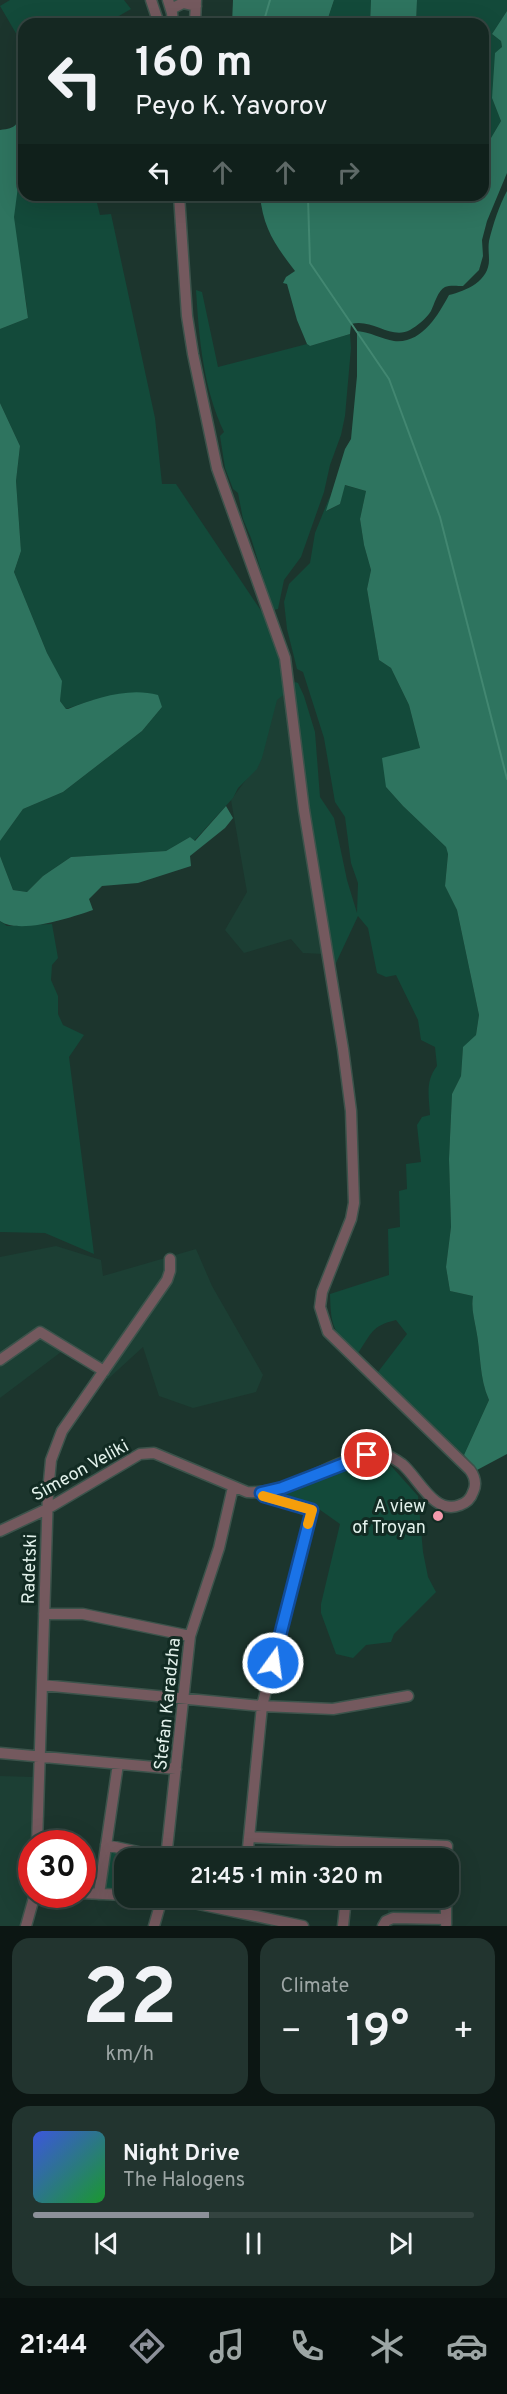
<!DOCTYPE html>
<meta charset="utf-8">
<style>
:root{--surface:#152822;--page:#22342f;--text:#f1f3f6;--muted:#9da6a5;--line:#344440;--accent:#8c9099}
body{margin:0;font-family:Overpass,sans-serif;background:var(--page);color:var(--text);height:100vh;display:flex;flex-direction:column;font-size:22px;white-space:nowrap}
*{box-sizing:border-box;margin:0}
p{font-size:20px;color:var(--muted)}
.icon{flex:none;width:33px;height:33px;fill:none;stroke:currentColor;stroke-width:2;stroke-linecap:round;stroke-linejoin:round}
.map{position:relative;height:1926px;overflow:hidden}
.details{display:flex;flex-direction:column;gap:12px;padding:12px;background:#0c1613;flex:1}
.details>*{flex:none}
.guide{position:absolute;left:18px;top:18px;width:471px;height:183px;border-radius:18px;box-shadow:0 6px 24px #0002,0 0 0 2px var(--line);background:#152822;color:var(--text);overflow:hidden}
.speed{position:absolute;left:18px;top:1830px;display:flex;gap:12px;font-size:30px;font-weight:700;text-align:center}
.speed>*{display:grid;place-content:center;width:78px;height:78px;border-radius:50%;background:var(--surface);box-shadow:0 6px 24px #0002,0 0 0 2px var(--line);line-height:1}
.speed .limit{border:9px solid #d22;background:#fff;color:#111}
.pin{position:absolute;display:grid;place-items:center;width:51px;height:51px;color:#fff;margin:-26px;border:3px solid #fff;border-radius:50%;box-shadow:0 2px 6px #0007}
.me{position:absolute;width:66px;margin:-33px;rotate:14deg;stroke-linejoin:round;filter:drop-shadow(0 0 4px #0008)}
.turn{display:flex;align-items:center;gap:21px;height:126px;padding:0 18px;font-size:27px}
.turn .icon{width:78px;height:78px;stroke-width:2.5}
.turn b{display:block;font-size:42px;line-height:51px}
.lanes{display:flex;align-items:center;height:57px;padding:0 18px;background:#0003;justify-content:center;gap:30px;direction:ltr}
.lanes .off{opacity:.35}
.big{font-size:45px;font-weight:600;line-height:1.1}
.details .tile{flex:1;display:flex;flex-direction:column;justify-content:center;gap:9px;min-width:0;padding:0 21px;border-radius:18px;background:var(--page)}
.details .dial{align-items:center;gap:0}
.dial b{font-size:78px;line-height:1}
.song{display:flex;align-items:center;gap:18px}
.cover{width:72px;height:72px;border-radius:9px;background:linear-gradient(135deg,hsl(230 70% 55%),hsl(130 70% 35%))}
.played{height:6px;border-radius:3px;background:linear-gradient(90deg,var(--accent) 40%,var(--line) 40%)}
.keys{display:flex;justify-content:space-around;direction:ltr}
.heat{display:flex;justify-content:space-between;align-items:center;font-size:33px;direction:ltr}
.details .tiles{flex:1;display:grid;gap:12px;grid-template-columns:1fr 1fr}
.tile:last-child{grid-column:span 2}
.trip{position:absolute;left:114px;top:1848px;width:345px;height:60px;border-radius:18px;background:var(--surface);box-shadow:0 6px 24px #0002,0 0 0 2px var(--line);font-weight:600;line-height:60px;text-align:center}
.dock{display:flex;height:96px;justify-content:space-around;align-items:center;background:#08100e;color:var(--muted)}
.dock .icon{width:42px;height:42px}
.dock .current{color:var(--accent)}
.dock b{font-size:27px;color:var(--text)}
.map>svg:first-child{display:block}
.built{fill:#1c3f34}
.green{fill:#134a3a}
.forest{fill:#2e745f}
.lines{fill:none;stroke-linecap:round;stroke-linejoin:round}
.stream{stroke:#428771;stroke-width:2}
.minor-casing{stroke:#3c534b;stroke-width:13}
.minor{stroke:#74595e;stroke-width:10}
.route-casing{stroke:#114b97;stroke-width:15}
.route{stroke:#1a73e8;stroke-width:10}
.slow{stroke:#f59e0b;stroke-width:10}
.poi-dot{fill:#f39aac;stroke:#122b23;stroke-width:2}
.labels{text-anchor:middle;stroke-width:6;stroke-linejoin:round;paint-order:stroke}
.street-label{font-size:18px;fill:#e2f1eb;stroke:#122b23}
.poi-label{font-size:18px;fill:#e2f1eb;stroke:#122b23;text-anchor:end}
</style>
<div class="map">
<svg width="507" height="1926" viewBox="0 0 507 1926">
<rect width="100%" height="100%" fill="#1c352d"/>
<!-- built -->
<path class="built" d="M 277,647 L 286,681 L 323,954 L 303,953 L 291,939 L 244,953 L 225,930 L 247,892 L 231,800 L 251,773 Z
M 56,1246 L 101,1260 L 103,1276 L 196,1249 L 212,1286 L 263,1375 L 256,1392 L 193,1408 L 159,1396 L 143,1347 L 108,1379 L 65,1349 L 0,1398 L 0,1257 Z
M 0,1776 L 33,1777 L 30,1891 L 21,1926 L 0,1926 Z
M 388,1848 L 441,1851 L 441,1858 L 388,1858 Z
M 388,1898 L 441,1898 L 441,1914 L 396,1912 L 388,1914 Z"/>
<!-- green -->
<path class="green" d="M 10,0 L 124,0 L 131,9 L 105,24 L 24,24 L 24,47 L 0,6 Z
M 334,0 L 371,0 L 370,24 L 326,24 Z
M 417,0 L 507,0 L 507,11 L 492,34 L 501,41 L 502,47 L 492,98 L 501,121 L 488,143 L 483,146 L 483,24 L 416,24 Z
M 24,170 L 24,195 L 95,195 L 100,215 L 111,214 L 155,418 L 162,484 L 176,484 L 268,621 L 277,647 L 286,693 L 277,700 L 262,758 L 257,769 L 238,788 L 233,798 L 194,841 L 190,837 L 166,851 L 71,857 L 43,876 L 27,892 L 13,890 L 0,856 L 0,841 L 23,809 L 63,792 L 142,731 L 162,707 L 93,700 L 66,709 L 60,701 L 61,681 L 47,653 L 14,572 L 21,551 L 16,481 L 20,446 L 0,403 L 0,329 L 28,318 C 24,270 1,216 24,170 Z
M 196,290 L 202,292 L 218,367 L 307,344 L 310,346 L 350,334 L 351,348 L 345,416 L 341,435 L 330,465 L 324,492 L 301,557 L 284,580 L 278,609 L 273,610 L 251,538 L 243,519 L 238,493 L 233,489 L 225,468 L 220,436 L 224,432 C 203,388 199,338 196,290 Z
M 344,485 L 366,491 L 360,519 L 364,545 L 371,570 L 367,589 L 379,660 L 391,668 L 409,705 L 420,748 L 386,787 L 403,806 L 446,847 L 448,853 L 445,886 L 457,910 L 479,1015 L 476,1035 L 463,1048 L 461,1076 L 452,1094 L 449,1159 L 451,1227 L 446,1267 L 450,1291 L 473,1296 C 471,1308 474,1317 476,1329 C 481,1353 479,1378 489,1400 L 464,1455 L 378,1372 L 407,1334 L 396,1320 C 371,1326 372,1333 358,1353 C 333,1331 331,1329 330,1294 L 389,1275 L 388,1229 L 400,1227 L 399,1191 L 407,1189 L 406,1164 L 421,1162 L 417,1125 L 422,1117 L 430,1115 C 429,1097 425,1081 437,1066 L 435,1047 L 421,1040 L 418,1020 L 396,975 L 386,977 L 377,973 L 368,928 L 358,916 L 335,965 L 300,759 L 292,684 L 295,682 L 298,683 L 304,696 L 315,732 L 320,797 L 334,818 L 347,880 L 357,913 L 358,883 L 351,863 L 345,817 L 335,802 L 324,738 L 303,672 L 297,669 L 287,629 L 284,602 L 289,584 L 310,563 L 315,533 L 330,496 L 327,511 L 340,504 Z
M 0,921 L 7,926 L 52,924 L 58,958 L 52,965 L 51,980 L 58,996 L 58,1014 L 63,1025 L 84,1035 L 69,1057 L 94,1254 L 45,1233 L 0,1232 Z
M 384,1458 L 418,1496 L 423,1552 L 428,1577 L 436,1592 L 394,1634 L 391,1642 L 366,1645 L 353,1658 L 336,1654 L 321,1613 L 321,1604 L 340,1524 L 316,1507 L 277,1494 L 362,1460 Z
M 110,1849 L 152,1858 L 124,1858 L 124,1890 L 107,1889 L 104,1887 Z"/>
<!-- forest -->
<path class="forest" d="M 233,0 L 334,0 L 326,24 L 232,24 Z
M 371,0 L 417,0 L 416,24 L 370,24 Z
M 507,11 L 507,173 L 487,221 L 482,240 L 483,256 L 479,270 L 463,286 C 458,286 449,285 445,287 C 438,290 434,305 431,311 C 426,319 417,326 410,330 C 391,340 372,318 351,324 L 350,334 L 310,346 L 307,344 L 297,320 L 287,284 L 283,283 L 286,277 L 295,271 C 275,245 263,228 260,195 L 355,195 L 361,198 L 362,195 L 483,195 L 483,146 L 488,143 L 501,121 L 492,98 L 495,53 L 502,47 L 501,41 L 492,34 Z
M 24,114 L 24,170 L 19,179 L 14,217 L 28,318 L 0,329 L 0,130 C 18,128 14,125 24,114 Z
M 507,191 L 507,1454 L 477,1470 L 464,1455 L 489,1400 C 479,1378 481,1353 476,1329 C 474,1317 471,1308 473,1296 L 450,1291 L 446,1267 L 451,1227 L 449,1159 L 452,1094 L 461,1076 L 463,1047 L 476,1035 L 479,1015 L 457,910 L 445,886 L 448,854 L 446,847 L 403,806 L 386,787 L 382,758 L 420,748 L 409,705 L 391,668 L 379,660 L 367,589 L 371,570 L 364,545 L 360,519 L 366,491 L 345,485 L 340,504 L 326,511 L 345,449 L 351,439 L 357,376 L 357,331 C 370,332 382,339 394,341 C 422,344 438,315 449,295 C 466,291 489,281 489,260 C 489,253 488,248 489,241 C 493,224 499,206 507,191 Z
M 0,403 L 20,446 L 16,481 L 21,551 L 14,572 L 47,653 L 62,681 L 60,701 L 66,709 L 68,709 C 96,698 129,687 158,695 L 162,707 L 142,731 L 63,792 L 23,809 L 0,841 Z
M 226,806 L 233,818 L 225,828 L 190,856 L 191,866 L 138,883 L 102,886 L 89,899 L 93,910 C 72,917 20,935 0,921 L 0,856 L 13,890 L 27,892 L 43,876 L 71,857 L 166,851 L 190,837 L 195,841 Z"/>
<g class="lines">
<!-- stream -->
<path class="stream" d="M 263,24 L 270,0
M 306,195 L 308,198 L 310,263 L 389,379 L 440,517 L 507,779"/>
<defs>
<path id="minor" d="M 151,0 L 159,24
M 168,0 L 172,13 L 173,24
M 171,9 L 183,3 L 196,6
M 195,24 L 196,0
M 0,1360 L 40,1332 L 104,1371
M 0,1531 L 47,1509 L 140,1454 L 154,1453 L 247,1492 C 297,1495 335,1455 381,1453 C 388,1455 395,1459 402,1464 C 418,1477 434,1516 460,1505 C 466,1503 471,1498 473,1492 C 477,1484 475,1477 470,1470 L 328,1332 L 320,1307 L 322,1292 L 351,1219 L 354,1203 L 351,1111 L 343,1049 L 304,810 L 285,658 L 217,468 L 193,354 L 187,316 L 179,195
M 44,1614 L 83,1614 L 190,1636
M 42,1685 L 262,1706 L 333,1709 L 408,1696
M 0,1753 L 176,1769
M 249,1837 L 447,1846 L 446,1858
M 37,1844 L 48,1492 L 51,1460 L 62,1431 L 167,1280 L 170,1271 L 170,1259
M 106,1845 L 166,1858
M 166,1858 L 190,1636 L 219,1548 L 233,1487
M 247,1858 L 262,1706 L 312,1510 L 264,1496 L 261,1493
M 349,1858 L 351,1842
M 82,1893 L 124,1895
M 99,1894 L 118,1764
M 170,1898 L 303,1926
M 242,1913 L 243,1898
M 446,1924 L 446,1898
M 26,1926 L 35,1894
M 154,1926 L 162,1898
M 343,1926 L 346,1898
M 383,1926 L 386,1921 L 393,1918 L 446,1919"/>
</defs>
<!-- minor casing -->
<use href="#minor" class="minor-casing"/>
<!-- minor -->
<use href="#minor" class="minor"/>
</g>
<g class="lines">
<defs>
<path id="route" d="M 273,1663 L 312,1510 L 264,1496 L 261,1493 L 282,1488 L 367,1455"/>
</defs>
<!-- route casing -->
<use href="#route" class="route-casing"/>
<!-- route -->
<use href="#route" class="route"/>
<!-- slow -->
<path class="slow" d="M 263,1496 L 312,1510 L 308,1524"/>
</g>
<!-- markers -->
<circle class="poi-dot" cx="438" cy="1516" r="6"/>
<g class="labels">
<!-- street labels -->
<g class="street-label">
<text transform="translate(80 1470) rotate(-29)" y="6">Simeon Veliki</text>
<text transform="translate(29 1569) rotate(-88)" y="6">Radetski</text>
<text transform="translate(167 1704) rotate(-84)" y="6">Stefan Karadzha</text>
</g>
<!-- poi labels -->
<g class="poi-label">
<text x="426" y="1512">A view<tspan x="426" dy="21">of Troyan</tspan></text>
</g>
</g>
</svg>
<div class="speed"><div class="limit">30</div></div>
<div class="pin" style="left:367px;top:1455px;background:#d93025"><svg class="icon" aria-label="arrive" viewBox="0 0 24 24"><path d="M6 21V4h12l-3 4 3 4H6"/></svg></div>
<svg class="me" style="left:273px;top:1663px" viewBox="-20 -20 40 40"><circle r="17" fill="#1a73e8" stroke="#fff" stroke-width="3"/><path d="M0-11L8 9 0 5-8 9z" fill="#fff"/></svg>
<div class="trip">21:45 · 1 min · 320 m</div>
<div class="guide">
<div class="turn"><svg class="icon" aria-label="left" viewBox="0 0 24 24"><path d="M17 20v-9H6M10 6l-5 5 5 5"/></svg><div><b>160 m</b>Peyo K. Yavorov</div></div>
<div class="lanes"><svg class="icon" aria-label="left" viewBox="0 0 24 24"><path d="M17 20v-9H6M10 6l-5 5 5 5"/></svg><svg class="icon off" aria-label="ahead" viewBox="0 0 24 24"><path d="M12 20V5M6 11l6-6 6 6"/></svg><svg class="icon off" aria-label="ahead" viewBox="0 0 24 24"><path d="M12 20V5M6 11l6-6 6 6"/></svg><svg class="icon off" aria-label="right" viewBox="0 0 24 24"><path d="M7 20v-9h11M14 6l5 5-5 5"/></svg></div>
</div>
</div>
<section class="details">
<div class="tiles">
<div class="tile dial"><b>22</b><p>km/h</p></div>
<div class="tile"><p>Climate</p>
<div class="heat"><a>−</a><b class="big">19°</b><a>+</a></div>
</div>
<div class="tile">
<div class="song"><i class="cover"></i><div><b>Night Drive</b><p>The Halogens</p></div></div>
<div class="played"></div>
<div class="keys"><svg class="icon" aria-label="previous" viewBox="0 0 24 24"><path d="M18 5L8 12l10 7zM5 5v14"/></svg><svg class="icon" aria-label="pause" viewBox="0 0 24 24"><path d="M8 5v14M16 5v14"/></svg><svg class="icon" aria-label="next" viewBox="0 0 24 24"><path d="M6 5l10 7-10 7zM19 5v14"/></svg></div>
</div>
</div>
</section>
<nav class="dock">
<b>21:44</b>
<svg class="icon current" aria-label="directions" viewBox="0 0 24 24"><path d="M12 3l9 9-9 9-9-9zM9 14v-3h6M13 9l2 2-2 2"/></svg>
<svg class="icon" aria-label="music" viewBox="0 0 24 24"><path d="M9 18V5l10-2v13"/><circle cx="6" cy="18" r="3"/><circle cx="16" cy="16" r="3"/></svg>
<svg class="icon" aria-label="phone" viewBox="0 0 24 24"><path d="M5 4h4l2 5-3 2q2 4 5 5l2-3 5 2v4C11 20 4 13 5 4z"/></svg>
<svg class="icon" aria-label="climate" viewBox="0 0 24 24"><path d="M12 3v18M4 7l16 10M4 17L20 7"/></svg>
<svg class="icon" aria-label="car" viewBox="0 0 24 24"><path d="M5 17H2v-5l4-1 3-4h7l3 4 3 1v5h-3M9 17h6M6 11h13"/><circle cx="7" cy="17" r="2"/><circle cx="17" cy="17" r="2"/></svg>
</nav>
